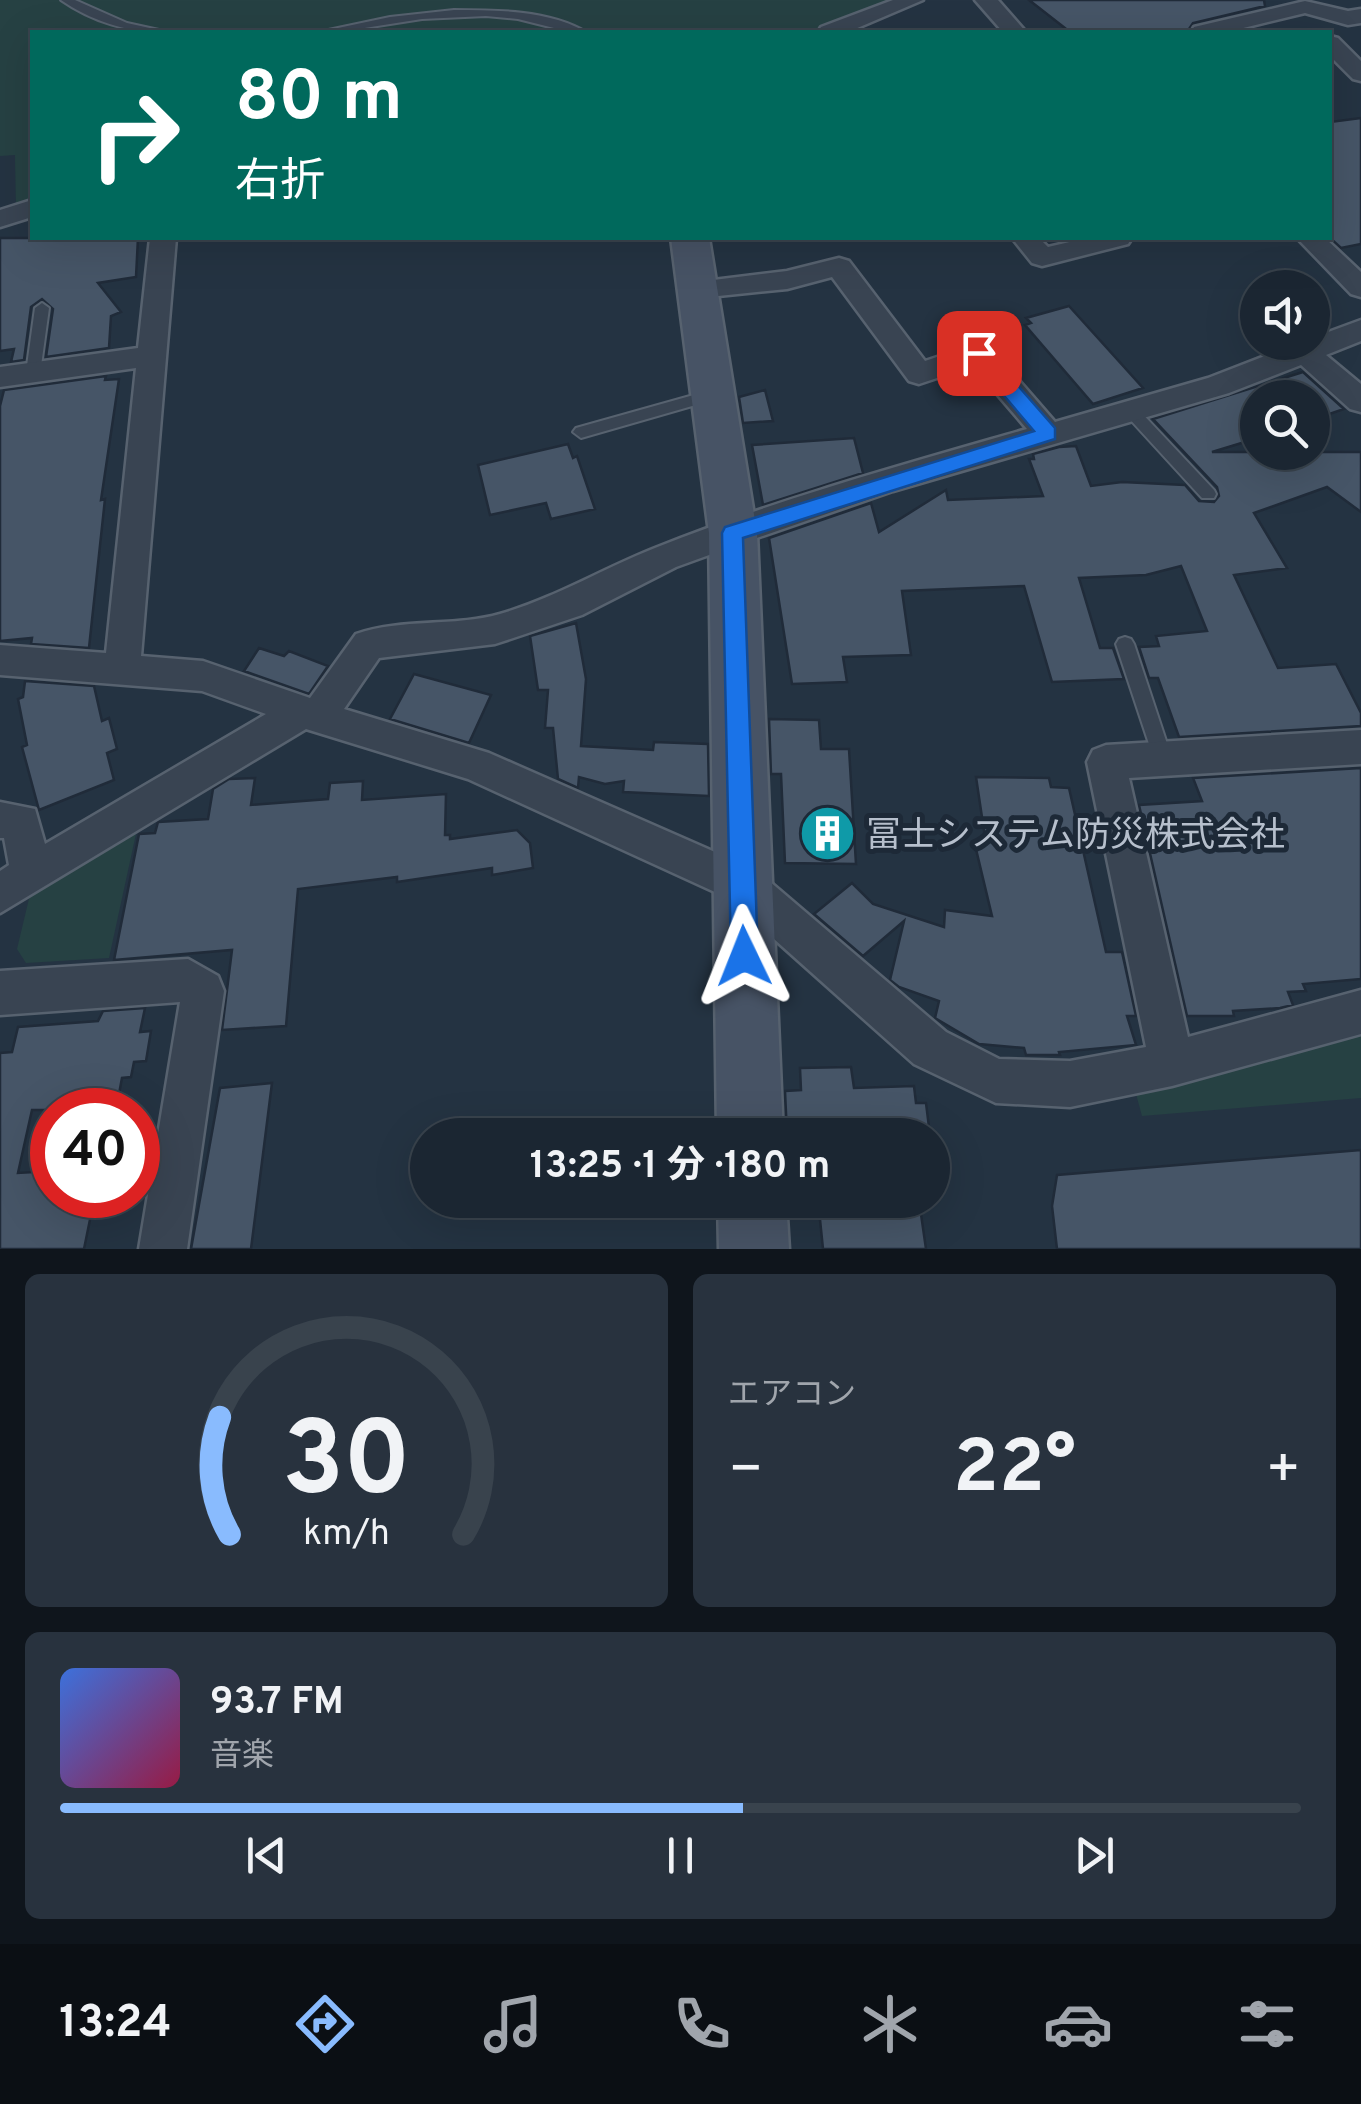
<!DOCTYPE html>
<html lang="ja">
<meta charset="utf-8">
<style>
:root{--surface:#1b2632;--page:#28323e;--text:#f1f3f6;--muted:#a0a5ac;--line:#39434d;--accent:#89bbfe}
body{margin:0;font-family:Overpass,"Noto Sans JP",sans-serif;background:var(--page);color:var(--text);height:100vh;display:flex;flex-direction:column;font-size:38px;white-space:nowrap}
*{box-sizing:border-box;margin:0}
p{font-size:32px;color:var(--muted)}
.icon{flex:none;width:55px;height:55px;fill:none;stroke:currentColor;stroke-width:2;stroke-linecap:round;stroke-linejoin:round}
.map{position:relative;height:1249px;overflow:hidden}
.side{display:flex;flex-direction:column;gap:25px;padding:25px;background:#0f151c;flex:1}
.side>*{flex:none}
.guide{position:absolute;left:30px;top:30px;width:1302px;height:210px;border-radius:0px;box-shadow:0 10px 40px #0002,0 0 0 2px var(--line);background:#00695c;color:#fff;overflow:hidden}
.buttons{position:absolute;left:1240px;top:270px;display:grid;gap:20px}
.buttons a{display:grid;place-items:center;width:90px;height:90px;border-radius:50%;background:var(--surface);box-shadow:0 10px 40px #0002,0 0 0 2px var(--line);font-size:50px}
.speed{position:absolute;left:30px;top:1088px;display:flex;gap:20px;font-size:50px;font-weight:700;text-align:center}
.speed>*{display:grid;place-content:center;width:130px;height:130px;border-radius:50%;background:var(--surface);box-shadow:0 10px 40px #0002,0 0 0 2px var(--line);line-height:1}
.speed .limit{border:15px solid #d22;background:#fff;color:#111}
.pin{position:absolute;display:grid;place-items:center;width:85px;height:85px;color:#fff;margin:-42px;border-radius:20px;box-shadow:0 5px 15px #0006}
.me{position:absolute;width:110px;margin:-55px;rotate:358deg;stroke-linejoin:round;filter:drop-shadow(0 0 8px #0008)}
.turn{display:flex;align-items:center;gap:35px;height:210px;padding:0 40px;font-size:45px}
.turn .icon{width:130px;height:130px;stroke-width:2.5}
.turn b{display:block;font-size:70px;line-height:85px}
.big{font-size:75px;font-weight:700;line-height:1.1}
.side .widget{flex:1;display:flex;flex-direction:column;justify-content:center;gap:15px;min-width:0;padding:0 35px;border-radius:15px;background:var(--page)}
.side .dial{align-items:center;gap:0}
.dial svg{height:260px;overflow:visible;fill:none;stroke:var(--line);stroke-width:7;stroke-linecap:round;text-anchor:middle}
.dial text{fill:var(--text);stroke:none}
.song{display:flex;align-items:center;gap:30px}
.cover{width:120px;height:120px;border-radius:15px;background:linear-gradient(135deg,hsl(220 70% 55%),hsl(340 70% 35%))}
.played{height:10px;border-radius:5px;background:linear-gradient(90deg,var(--accent) 55%,var(--line) 55%)}
.keys{display:flex;justify-content:space-around;direction:ltr}
.heat{display:flex;justify-content:space-between;align-items:center;font-size:55px;direction:ltr}
.side .tiles{flex:1;display:grid;gap:25px;grid-template-columns:1fr 1fr}
.widget:last-child{grid-column:span 2}
.trip{position:absolute;left:410px;top:1118px;width:540px;height:100px;border-radius:50px;background:var(--surface);box-shadow:0 10px 40px #0002,0 0 0 2px var(--line);font-weight:700;line-height:100px;text-align:center}
.dock{display:flex;height:160px;justify-content:space-around;align-items:center;background:#0b0f14;color:var(--muted)}
.dock .icon{width:70px;height:70px}
.dock .current{color:var(--accent)}
.dock b{font-size:45px;color:var(--text)}
.map>svg:first-child{display:block}
.green{fill:#264143}
.building{fill:#465567;stroke:#202b39;stroke-width:2.5}
.lines{fill:none;stroke-linecap:round;stroke-linejoin:round}
.lane-casing{stroke:#57626f;stroke-width:4}
.street-casing{stroke:#57626f;stroke-width:5}
.secondary-casing{stroke:#57626f;stroke-width:5}
.lane{fill:#394452;fill-rule:evenodd}
.street{fill:#394452;fill-rule:evenodd}
.secondary{fill:#475365;fill-rule:evenodd}
.route{fill:#1a73e8;stroke:#114b97;stroke-width:2.5}
.labels{text-anchor:middle;stroke-width:10;stroke-linejoin:round;paint-order:stroke}
.poi-label{font-size:35px;fill:#b6bfcc;stroke:#1d2937;text-anchor:start}
</style>
<div class="map">
<svg width="1361" height="1249" viewBox="0 0 1361 1249">
<rect width="100%" height="100%" fill="#243342"/>
<!-- green -->
<path class="green" d="M 0,0 L 899,0 L 817,32 L 32,32 L 32,202 L 16,208 L 15,155 L 0,156 Z
M 139,820 L 109,958 L 26,963 L 17,949 L 32,886 Z
M 1361,1019 L 1361,1098 L 1142,1116 L 1133,1083 Z"/>
<!-- building -->
<path class="building" d="M 1029,0 L 1264,0 L 1265,6 L 1193,23 L 1187,32 L 1070,32 Z
M 1361,118 L 1361,244 L 1341,248 L 1330,238 L 1330,122 Z
M 0,238 L 138,238 L 136,277 L 98,283 L 121,312 L 111,316 L 109,348 L 46,357 L 53,309 L 42,299 L 31,307 L 24,360 L 11,362 L 14,349 L 0,351 Z
M 1069,306 L 1143,388 L 1093,404 L 1025,325 L 1031,323 L 1026,318 Z
M 1303,372 L 1344,409 L 1312,420 L 1312,398 L 1258,398 L 1258,438 L 1212,452 L 1361,452 L 1361,512 L 1327,487 L 1254,513 L 1287,568 L 1234,575 L 1278,668 L 1336,664 L 1361,713 L 1361,726 L 1179,737 L 1158,678 L 1149,678 L 1139,647 L 1159,646 L 1156,636 L 1207,631 L 1181,566 L 1146,575 L 1079,578 L 1100,648 L 1113,648 L 1124,679 L 1052,682 L 1024,586 L 902,591 L 911,655 L 843,657 L 847,682 L 792,684 L 769,538 L 871,503 L 879,532 L 946,490 L 948,500 L 1043,496 L 1029,459 L 1034,459 L 1033,454 L 1059,447 L 1076,446 L 1091,486 L 1122,482 L 1185,485 L 1199,501 L 1214,502 L 1219,496 L 1217,487 L 1153,419 Z
M 106,376 L 105,380 L 119,379 L 101,500 L 105,499 L 89,648 L 31,644 L 32,638 L 0,641 L 0,406 L 4,390 Z
M 765,390 L 773,421 L 743,423 L 739,397 Z
M 854,438 L 863,473 L 763,505 L 752,445 Z
M 568,444 L 573,458 L 577,456 L 595,509 L 551,519 L 546,503 L 490,515 L 478,465 Z
M 576,623 L 586,679 L 581,746 L 653,750 L 654,742 L 708,744 L 709,796 L 623,792 L 624,781 L 605,784 L 579,777 L 578,788 L 558,779 L 553,728 L 545,728 L 548,690 L 538,690 L 530,636 Z
M 259,648 L 284,656 L 289,651 L 328,666 L 309,694 L 244,671 Z
M 414,674 L 491,695 L 469,743 L 390,719 Z
M 25,681 L 94,686 L 102,721 L 109,718 L 117,749 L 107,753 L 114,780 L 39,810 L 22,747 L 27,745 L 18,699 L 23,697 Z
M 769,719 L 819,720 L 821,749 L 849,749 L 856,864 L 785,863 L 781,774 L 771,774 Z
M 1361,768 L 1361,979 L 1303,984 L 1306,991 L 1288,992 L 1293,1005 L 1280,1008 L 1233,1011 L 1234,1016 L 1187,1016 L 1139,805 L 1202,801 L 1193,778 Z
M 976,777 L 1049,778 L 1051,787 L 1069,788 L 1106,952 L 1122,952 L 1136,1016 L 1127,1016 L 1136,1045 L 1059,1052 L 1060,1055 L 1026,1055 L 1024,1048 L 979,1044 L 935,1018 L 939,1001 L 899,987 L 890,980 L 904,921 L 863,956 L 814,914 L 852,883 L 873,904 L 944,927 L 945,910 L 992,916 L 975,845 L 986,844 Z
M 255,778 L 251,805 L 328,799 L 330,783 L 363,781 L 362,800 L 446,794 L 445,835 L 450,835 L 450,839 L 517,830 L 530,843 L 533,868 L 492,875 L 492,868 L 397,882 L 397,877 L 298,889 L 286,1026 L 222,1030 L 232,950 L 114,960 L 139,834 L 155,833 L 158,822 L 208,819 L 213,789 L 229,779 Z
M 145,1008 L 140,1032 L 151,1031 L 146,1061 L 134,1062 L 131,1077 L 122,1078 L 116,1110 L 32,1110 L 18,1173 L 52,1171 L 52,1195 L 95,1195 L 84,1249 L 0,1249 L 0,1053 L 12,1052 L 18,1027 L 98,1021 L 103,1011 Z
M 851,1067 L 854,1088 L 914,1086 L 916,1103 L 926,1103 L 930,1135 L 787,1135 L 785,1091 L 801,1090 L 800,1068 Z
M 272,1083 L 251,1249 L 191,1249 L 220,1088 Z
M 1361,1150 L 1361,1249 L 1057,1249 L 1052,1206 L 1057,1175 Z
M 818,1200 L 919,1200 L 926,1249 L 823,1249 Z"/>
<g class="lines">
<defs>
<path id="lane" d="M 61,0 L 75,0 L 127,23 L 168,32 C 131,34 91,21 61,0 Z
M 454,10 C 496,10 549,10 586,32 L 570,32 L 518,19 L 486,16 L 422,19 L 339,32 L 319,32 L 390,17 Z
M 42,303 L 49,308 L 40,373 L 33,378 L 26,373 L 35,308 Z
M 715,389 L 722,394 L 720,398 L 581,438 L 573,432 L 576,428 Z
M 1131,406 L 1136,407 L 1214,490 L 1216,494 L 1214,498 L 1202,498 L 1126,415 L 1123,411 L 1126,407 Z
M 1125,637 L 1131,639 L 1134,644 L 1172,759 L 1170,765 L 1163,767 L 1156,765 L 1154,759 L 1116,644 L 1119,639 Z"/>
<path id="street" d="M 893,0 L 923,0 L 848,32 L 818,32 L 821,27 Z
M 975,0 L 998,0 L 1026,32 L 1003,32 Z
M 1305,1 L 1348,11 L 1361,9 L 1361,23 L 1348,25 L 1305,13 L 1227,32 L 1191,32 L 1194,27 Z
M 1330,36 L 1338,38 L 1361,61 L 1361,81 L 1353,79 L 1330,56 Z
M 32,200 L 32,217 L 0,227 L 0,210 Z
M 150,238 L 176,238 L 141,656 L 203,661 L 310,698 L 356,634 C 402,618 454,627 500,614 C 555,598 602,569 655,548 C 775,500 902,465 1027,429 L 973,366 L 919,384 L 909,381 L 832,277 L 787,289 L 699,298 L 689,295 L 685,289 L 689,283 L 787,271 L 839,258 L 849,261 L 925,361 L 979,343 L 989,346 L 1055,422 L 1208,378 L 1301,342 L 1312,342 L 1312,338 L 1361,320 L 1361,341 L 1326,355 L 1361,384 L 1361,412 L 1350,409 L 1301,365 L 1229,393 L 893,491 L 745,542 L 676,567 L 582,615 L 495,644 L 379,658 L 344,709 L 489,753 L 756,870 L 946,1032 L 999,1059 L 1070,1061 L 1146,1047 L 1087,762 L 1093,750 L 1106,745 L 1361,730 L 1361,764 L 1129,778 L 1188,1037 L 1361,990 L 1361,1034 L 1172,1086 L 1070,1107 L 996,1103 L 914,1064 L 728,898 L 468,779 L 306,729 L 0,913 L 0,871 L 9,865 L 4,838 L 0,838 L 0,802 L 35,809 L 45,844 L 266,714 L 202,691 L 0,675 L 0,645 L 106,653 L 136,368 L 0,387 L 0,367 L 138,348 Z
M 1012,238 L 1039,238 L 1048,247 L 1087,238 L 1132,238 L 1128,244 L 1042,266 L 1032,263 Z
M 1297,238 L 1325,238 L 1361,272 L 1361,297 L 1351,294 Z
M 188,959 L 218,976 L 224,991 L 187,1249 L 139,1249 L 180,1002 L 0,1015 L 0,971 Z"/>
<path id="secondary" d="M 671,238 L 709,238 L 757,533 L 783,1135 L 717,1135 L 709,533 Z
M 718,1200 L 786,1200 L 789,1249 L 719,1249 Z"/>
</defs>
<!-- lane casing -->
<use href="#lane" class="lane-casing"/>
<!-- street casing -->
<use href="#street" class="street-casing"/>
<!-- secondary casing -->
<use href="#secondary" class="secondary-casing"/>
<!-- lane -->
<use href="#lane" class="lane"/>
<!-- street -->
<use href="#street" class="street"/>
<!-- secondary -->
<use href="#secondary" class="secondary"/>
</g>
<!-- route -->
<path class="route" d="M 979,347 L 985,348 L 1055,428 L 1055,439 L 743,538 L 758,956 L 754,966 L 744,970 L 735,966 L 731,956 L 722,533 L 725,527 L 1034,431 L 972,358 L 972,348 Z"/>
<!-- icons -->
<defs>
<symbol id="building-disc" viewBox="-11 -11 22 22"><circle r="9.5" fill="#0f9aa8" stroke="#1d2937"/><path d="M-4-6H4V6H1V3H-1V6H-4ZM-2.5-4.3h1.7v1.8h-1.7ZM.8-4.3h1.7v1.8H.8ZM-2.5-1h1.7V.8h-1.7ZM.8-1h1.7V.8H.8Z" fill="#fff"/></symbol>
</defs>
<g fill-rule="evenodd">
<use href="#building-disc" x="796" y="802" width="63" height="63"/>
</g>
<g class="labels">
<!-- poi labels -->
<g class="poi-label">
<text x="866" y="846">冨士システム防災株式会社</text>
</g>
</g>
</svg>
<div class="buttons">
<a><svg class="icon" aria-label="sound" viewBox="0 0 24 24"><path d="M4 9h4l5-4v14l-5-4H4zM17 9q2 3 0 6"/></svg></a>
<a><svg class="icon" aria-label="search" viewBox="0 0 24 24"><circle cx="10" cy="10" r="6"/><path d="M15 15l6 6"/></svg></a>
</div>
<div class="speed"><div class="limit">40</div></div>
<div class="pin" style="left:979px;top:353px;background:#d93025"><svg class="icon" aria-label="arrive" viewBox="0 0 24 24"><path d="M6 21V4h12l-3 4 3 4H6"/></svg></div>
<svg class="me" style="left:744px;top:956px" viewBox="-20 -20 40 40"><path d="M0-17L14 15 0 8-14 15z" fill="#1a73e8" stroke="#fff" stroke-width="4"/></svg>
<div class="trip">13:25 · 1 分 · 180 m</div>
<div class="guide">
<div class="turn"><svg class="icon" aria-label="right" viewBox="0 0 24 24"><path d="M7 20v-9h11M14 6l5 5-5 5"/></svg><div><b>80 m</b>右折</div></div>
</div>
</div>
<section class="side">
<div class="tiles">
<div class="widget dial"><svg viewBox="0 0 100 80">
<path d="M14 69A42 42 0 1 1 86 69"/>
<path d="M14 69A42 42 0 0 1 11 33" stroke="#89bbfe"/>
<text x="50" y="56" font-size="32" font-weight="700">30</text>
<text x="50" y="72" font-size="11">km/h</text>
</svg></div>
<div class="widget"><p>エアコン</p>
<div class="heat"><a>−</a><b class="big">22°</b><a>+</a></div>
</div>
<div class="widget">
<div class="song"><i class="cover"></i><div><b>93.7 FM</b><p>音楽</p></div></div>
<div class="played"></div>
<div class="keys"><svg class="icon" aria-label="previous" viewBox="0 0 24 24"><path d="M18 5L8 12l10 7zM5 5v14"/></svg><svg class="icon" aria-label="pause" viewBox="0 0 24 24"><path d="M8 5v14M16 5v14"/></svg><svg class="icon" aria-label="next" viewBox="0 0 24 24"><path d="M6 5l10 7-10 7zM19 5v14"/></svg></div>
</div>
</div>
</section>
<nav class="dock">
<b>13:24</b>
<svg class="icon current" aria-label="directions" viewBox="0 0 24 24"><path d="M12 3l9 9-9 9-9-9zM9 14v-3h6M13 9l2 2-2 2"/></svg>
<svg class="icon" aria-label="music" viewBox="0 0 24 24"><path d="M9 18V5l10-2v13"/><circle cx="6" cy="18" r="3"/><circle cx="16" cy="16" r="3"/></svg>
<svg class="icon" aria-label="phone" viewBox="0 0 24 24"><path d="M5 4h4l2 5-3 2q2 4 5 5l2-3 5 2v4C11 20 4 13 5 4z"/></svg>
<svg class="icon" aria-label="climate" viewBox="0 0 24 24"><path d="M12 3v18M4 7l16 10M4 17L20 7"/></svg>
<svg class="icon" aria-label="car" viewBox="0 0 24 24"><path d="M5 17H2v-5l4-1 3-4h7l3 4 3 1v5h-3M9 17h6M6 11h13"/><circle cx="7" cy="17" r="2"/><circle cx="17" cy="17" r="2"/></svg>
<svg class="icon" aria-label="filters" viewBox="0 0 24 24"><path d="M4 7h16M4 17h16"/><circle cx="9" cy="7" r="2"/><circle cx="15" cy="17" r="2"/></svg>
</nav>
